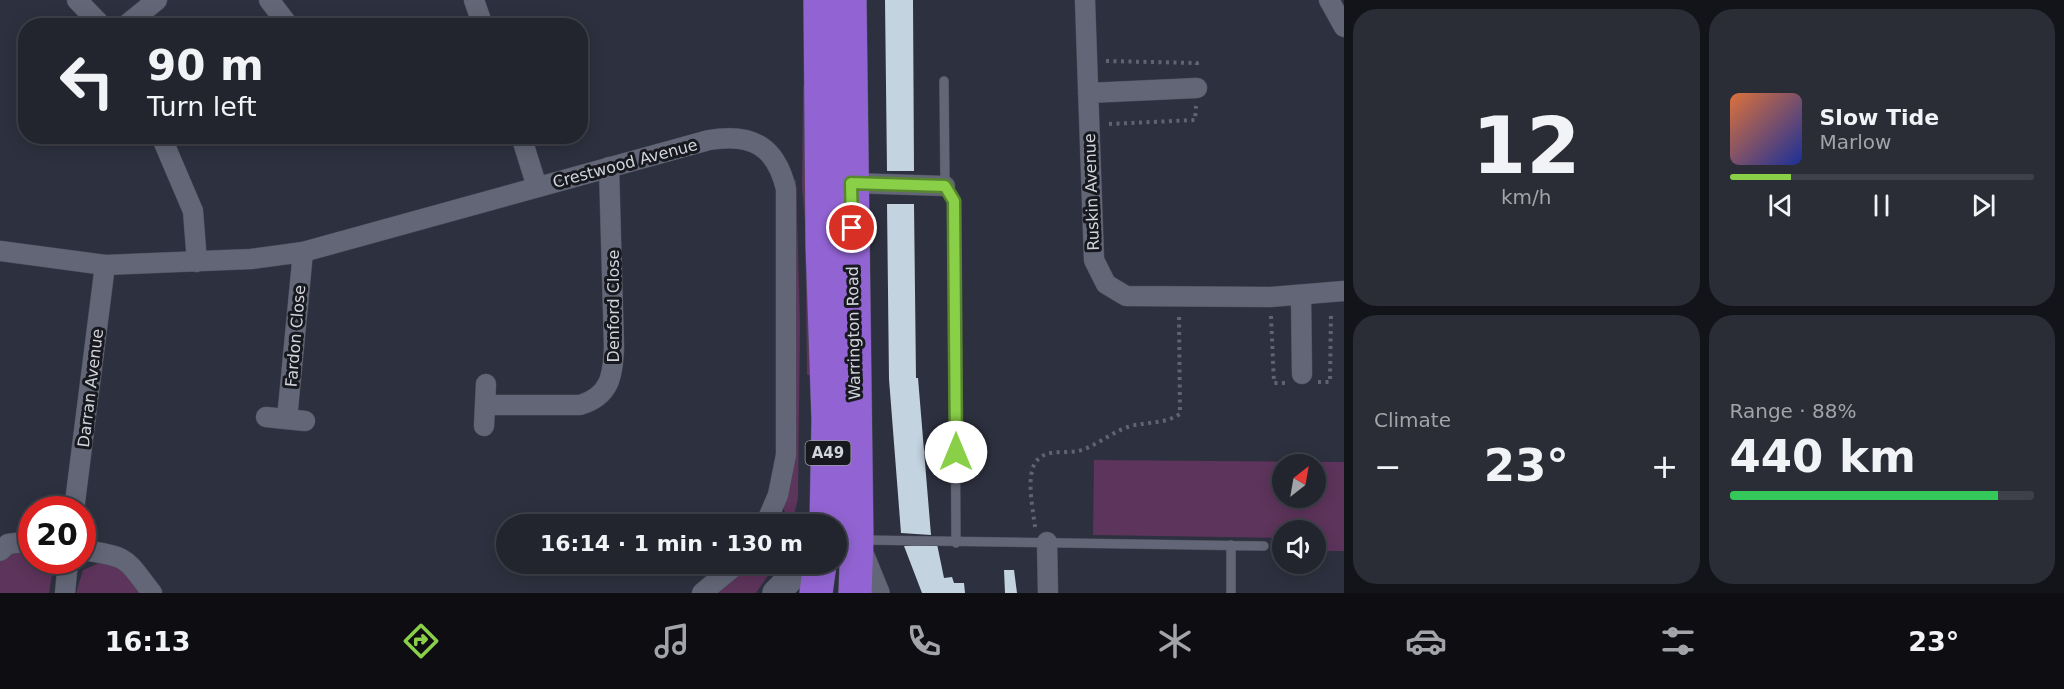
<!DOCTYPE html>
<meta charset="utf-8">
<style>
:root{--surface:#22242e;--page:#2a2c36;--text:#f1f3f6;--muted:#a2a4aa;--line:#3f414a;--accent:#89cf48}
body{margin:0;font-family:"DejaVu Sans",sans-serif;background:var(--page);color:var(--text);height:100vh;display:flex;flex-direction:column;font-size:22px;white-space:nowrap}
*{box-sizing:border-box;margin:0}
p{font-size:20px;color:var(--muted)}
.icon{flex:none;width:33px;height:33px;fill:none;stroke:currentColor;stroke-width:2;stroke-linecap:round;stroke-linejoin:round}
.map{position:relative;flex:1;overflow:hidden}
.panel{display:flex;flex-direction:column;gap:9px;padding:9px;background:#131419;width:720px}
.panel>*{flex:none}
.banner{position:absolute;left:18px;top:18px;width:570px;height:126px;border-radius:24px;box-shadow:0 3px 15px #0003,0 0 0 2px var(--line);background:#22242e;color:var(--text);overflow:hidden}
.needle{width:39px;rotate:31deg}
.fabs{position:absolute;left:1272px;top:454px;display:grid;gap:12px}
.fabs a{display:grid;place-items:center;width:54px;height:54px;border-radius:50%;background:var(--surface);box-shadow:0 3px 15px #0003,0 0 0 2px var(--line);font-size:30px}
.speed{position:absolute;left:18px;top:496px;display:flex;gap:12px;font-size:30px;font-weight:700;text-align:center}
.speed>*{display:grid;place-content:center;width:78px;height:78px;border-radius:50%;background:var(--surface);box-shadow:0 3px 15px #0003,0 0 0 2px var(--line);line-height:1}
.speed .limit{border:9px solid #d22;background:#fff;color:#111}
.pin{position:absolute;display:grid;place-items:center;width:51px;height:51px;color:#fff;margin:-26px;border:3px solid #fff;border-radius:50%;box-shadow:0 2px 6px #0007}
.me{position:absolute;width:66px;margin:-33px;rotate:0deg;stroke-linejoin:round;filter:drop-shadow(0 0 4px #0008)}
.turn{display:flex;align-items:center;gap:21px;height:126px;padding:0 30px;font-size:27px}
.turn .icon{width:78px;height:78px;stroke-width:2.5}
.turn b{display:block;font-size:42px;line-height:51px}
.big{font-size:45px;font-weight:600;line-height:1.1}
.panel .widget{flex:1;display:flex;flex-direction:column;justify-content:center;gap:9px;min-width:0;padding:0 21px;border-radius:24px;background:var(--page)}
.panel .dial{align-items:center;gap:0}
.dial b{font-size:78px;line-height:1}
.song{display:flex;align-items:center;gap:18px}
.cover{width:72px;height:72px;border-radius:9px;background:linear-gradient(135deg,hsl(20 70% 55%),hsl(230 70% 35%))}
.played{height:6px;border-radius:3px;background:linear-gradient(90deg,var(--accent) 20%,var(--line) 20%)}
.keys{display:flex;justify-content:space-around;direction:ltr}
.heat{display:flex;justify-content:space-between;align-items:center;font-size:33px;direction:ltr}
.charge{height:9px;border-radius:4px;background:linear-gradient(90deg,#34c759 88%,var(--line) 0)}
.panel .tiles{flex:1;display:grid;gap:9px;grid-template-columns:repeat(2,1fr)}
.trip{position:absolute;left:496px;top:514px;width:351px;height:60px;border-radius:30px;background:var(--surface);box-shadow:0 3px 15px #0003,0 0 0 2px var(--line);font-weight:600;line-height:60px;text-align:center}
.tabs{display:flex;height:96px;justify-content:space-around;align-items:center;background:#0e0e12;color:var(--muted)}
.tabs .icon{width:42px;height:42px}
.tabs .active{color:var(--accent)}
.tabs b{font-size:27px;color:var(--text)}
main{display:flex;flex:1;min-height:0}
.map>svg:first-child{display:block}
.green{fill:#5d345b;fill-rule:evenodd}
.building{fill:#c3d3e0}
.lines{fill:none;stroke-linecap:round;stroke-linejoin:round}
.lane-casing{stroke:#4a4d59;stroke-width:10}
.street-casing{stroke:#4a4d59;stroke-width:21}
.secondary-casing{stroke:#4a4d59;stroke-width:28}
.highway-casing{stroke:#4a4d59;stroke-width:34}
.path{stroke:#616470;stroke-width:4;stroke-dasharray:3 4.5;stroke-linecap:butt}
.lane{stroke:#626676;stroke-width:9}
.street{stroke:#626676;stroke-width:20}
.secondary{stroke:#626676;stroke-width:27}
.highway{stroke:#9264d3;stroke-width:33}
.route-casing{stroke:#59872f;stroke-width:15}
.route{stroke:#89cf48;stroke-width:10}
.labels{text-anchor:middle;stroke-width:6;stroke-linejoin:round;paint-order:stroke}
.shield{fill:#17191f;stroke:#9a9ca4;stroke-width:1.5}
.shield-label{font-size:15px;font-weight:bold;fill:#d2d4dd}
.street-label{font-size:16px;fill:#d2d4dd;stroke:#17191f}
</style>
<main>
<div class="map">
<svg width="1344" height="593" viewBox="0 0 1344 593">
<rect width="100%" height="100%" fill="#2d303e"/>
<!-- green -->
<path class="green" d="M 803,86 L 809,86 L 813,375 L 807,375 L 805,220 L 802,188 Z
M 793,180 L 796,180 L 800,322 L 798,498 L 792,525 L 782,525 L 787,518 L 783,507 L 788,485 Z
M 1094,460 L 1344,462 L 1344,551 L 1316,551 L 1316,531 L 1282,531 L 1282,551 L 1280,551 L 1280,538 L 1093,535 ZM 1282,465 L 1316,465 L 1316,498 L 1282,498 Z
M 10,549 L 31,549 L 32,561 L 48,561 L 52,574 L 49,593 L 0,593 L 0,558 Z
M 106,560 L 117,563 L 143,593 L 76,593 L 83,570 Z
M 746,564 L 776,564 L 756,593 L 714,593 Z"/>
<!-- building -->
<path class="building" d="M 885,0 L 913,0 L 914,171 L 887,171 Z
M 887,204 L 914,204 L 916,378 L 918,378 L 931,535 L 901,533 L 889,379 Z
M 937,544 L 944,578 L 952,577 L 954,583 L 964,583 L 965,593 L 922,593 L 904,546 Z
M 1004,570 L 1014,570 L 1017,593 L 1005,593 Z"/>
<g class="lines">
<defs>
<path id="lane" d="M 944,81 L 945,186 L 954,201 L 956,543
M 863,540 L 1264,546
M 1231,593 L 1231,545"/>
<path id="street" d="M 77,0 L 102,26
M 269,0 L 289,26
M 474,0 L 483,26
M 1085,0 L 1094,260 L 1106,284 L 1126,296 L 1270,297 L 1344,291
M 1329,0 L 1344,27
M 125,26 L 157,0
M 1088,93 L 1197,88
M 161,136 L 193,211 L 197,262
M 521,136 L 537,187
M 851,183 L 945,186
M 0,251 L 105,265 L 251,259 L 303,252 L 709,140 C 752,133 776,146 786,189 L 786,455 L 778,495 L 765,525
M 1301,295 L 1302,374
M 486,405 L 580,405 C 610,396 613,376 614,347 L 609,167
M 266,417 L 305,421
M 287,419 L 303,252
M 484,426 L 486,384
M 74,510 L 105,265
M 1047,542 L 1048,593
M 82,550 C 130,557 124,557 152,593
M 0,551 L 8,544 L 32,541
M 65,593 L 68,561
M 702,593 L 737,564"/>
<path id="secondary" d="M 858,549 L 876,593
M 776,593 L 805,564"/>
<path id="highway" d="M 820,0 L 822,244 L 828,420 L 826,525
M 850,0 L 857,540 L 855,593
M 816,593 L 820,564"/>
</defs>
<!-- lane casing -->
<use href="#lane" class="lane-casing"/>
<!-- street casing -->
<use href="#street" class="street-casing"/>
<!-- secondary casing -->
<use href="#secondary" class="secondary-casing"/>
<!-- highway casing -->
<use href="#highway" class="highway-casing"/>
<!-- path -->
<path class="path" d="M 1106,61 L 1197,63 L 1197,69
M 1109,124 L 1195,120 L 1196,106
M 1271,316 L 1274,383 L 1287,383
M 1318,382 L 1330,382 L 1331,312
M 1035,527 C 1033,509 1026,479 1035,463 C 1045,448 1063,454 1078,451 C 1095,447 1110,433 1128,427 C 1146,421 1163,425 1180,414 L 1179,316"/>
<!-- lane -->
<use href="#lane" class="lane"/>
<!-- street -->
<use href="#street" class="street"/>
<!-- secondary -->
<use href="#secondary" class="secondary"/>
<!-- highway -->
<use href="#highway" class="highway"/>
</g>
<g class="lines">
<defs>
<path id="route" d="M 852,228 L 851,183 L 945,186 L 954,201 L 956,452"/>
</defs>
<!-- route casing -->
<use href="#route" class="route-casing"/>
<!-- route -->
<use href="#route" class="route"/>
</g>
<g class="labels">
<!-- shield labels -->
<rect class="shield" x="805.5" y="441" width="45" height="24" rx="4.5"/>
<g class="shield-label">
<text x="828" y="458">A49</text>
</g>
<!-- street labels -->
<g class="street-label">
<text transform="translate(625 163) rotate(-15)" y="6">Crestwood Avenue</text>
<text transform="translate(1091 192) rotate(-92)" y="6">Ruskin Avenue</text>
<text transform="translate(613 306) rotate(-90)" y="6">Denford Close</text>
<text transform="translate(853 333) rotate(-91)" y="6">Warrington Road</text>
<text transform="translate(295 336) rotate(-85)" y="6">Fardon Close</text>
<text transform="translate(90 388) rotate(-83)" y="6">Darran Avenue</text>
</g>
</g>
</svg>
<div class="fabs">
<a><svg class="needle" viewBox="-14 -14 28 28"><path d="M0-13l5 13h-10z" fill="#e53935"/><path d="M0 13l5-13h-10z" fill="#a2a4aa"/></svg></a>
<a><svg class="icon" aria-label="sound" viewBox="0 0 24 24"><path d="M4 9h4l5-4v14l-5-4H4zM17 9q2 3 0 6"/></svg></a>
</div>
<div class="speed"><div class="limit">20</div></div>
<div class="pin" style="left:852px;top:228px;background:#d93025"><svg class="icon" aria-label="arrive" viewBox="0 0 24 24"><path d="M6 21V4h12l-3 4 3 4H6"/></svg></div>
<svg class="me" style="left:956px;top:452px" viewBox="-20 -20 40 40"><circle r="19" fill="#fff"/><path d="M0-13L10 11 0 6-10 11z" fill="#89cf48"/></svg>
<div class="trip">16:14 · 1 min · 130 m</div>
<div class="banner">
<div class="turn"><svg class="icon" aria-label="left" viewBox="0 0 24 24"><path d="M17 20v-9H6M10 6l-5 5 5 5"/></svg><div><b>90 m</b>Turn left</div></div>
</div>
</div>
<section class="panel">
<div class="tiles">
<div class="widget dial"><b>12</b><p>km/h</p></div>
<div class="widget">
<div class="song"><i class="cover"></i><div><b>Slow Tide</b><p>Marlow</p></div></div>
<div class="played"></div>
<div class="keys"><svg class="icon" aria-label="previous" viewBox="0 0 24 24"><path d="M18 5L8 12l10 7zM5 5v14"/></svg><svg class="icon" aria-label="pause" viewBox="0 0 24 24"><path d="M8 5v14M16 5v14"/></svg><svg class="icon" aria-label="next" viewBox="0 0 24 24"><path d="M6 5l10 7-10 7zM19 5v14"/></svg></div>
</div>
<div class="widget"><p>Climate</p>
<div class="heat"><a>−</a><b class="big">23°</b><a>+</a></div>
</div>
<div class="widget"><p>Range · 88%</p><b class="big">440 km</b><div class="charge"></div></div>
</div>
</section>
</main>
<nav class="tabs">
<b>16:13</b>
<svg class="icon active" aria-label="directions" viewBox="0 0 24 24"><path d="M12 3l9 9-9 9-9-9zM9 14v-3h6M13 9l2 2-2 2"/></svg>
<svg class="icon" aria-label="music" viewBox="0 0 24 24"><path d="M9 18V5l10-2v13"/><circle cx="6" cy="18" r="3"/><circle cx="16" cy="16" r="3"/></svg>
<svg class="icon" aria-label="phone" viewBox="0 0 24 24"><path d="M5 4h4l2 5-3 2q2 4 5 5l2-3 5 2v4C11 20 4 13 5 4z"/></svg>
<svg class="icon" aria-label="climate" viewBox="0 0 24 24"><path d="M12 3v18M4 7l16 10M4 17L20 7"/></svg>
<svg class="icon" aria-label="car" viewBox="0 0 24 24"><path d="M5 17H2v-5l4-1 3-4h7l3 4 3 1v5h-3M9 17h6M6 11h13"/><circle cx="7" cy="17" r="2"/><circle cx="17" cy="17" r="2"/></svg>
<svg class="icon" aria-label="filters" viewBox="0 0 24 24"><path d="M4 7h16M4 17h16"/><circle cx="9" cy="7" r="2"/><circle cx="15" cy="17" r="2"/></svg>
<b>23°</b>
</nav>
